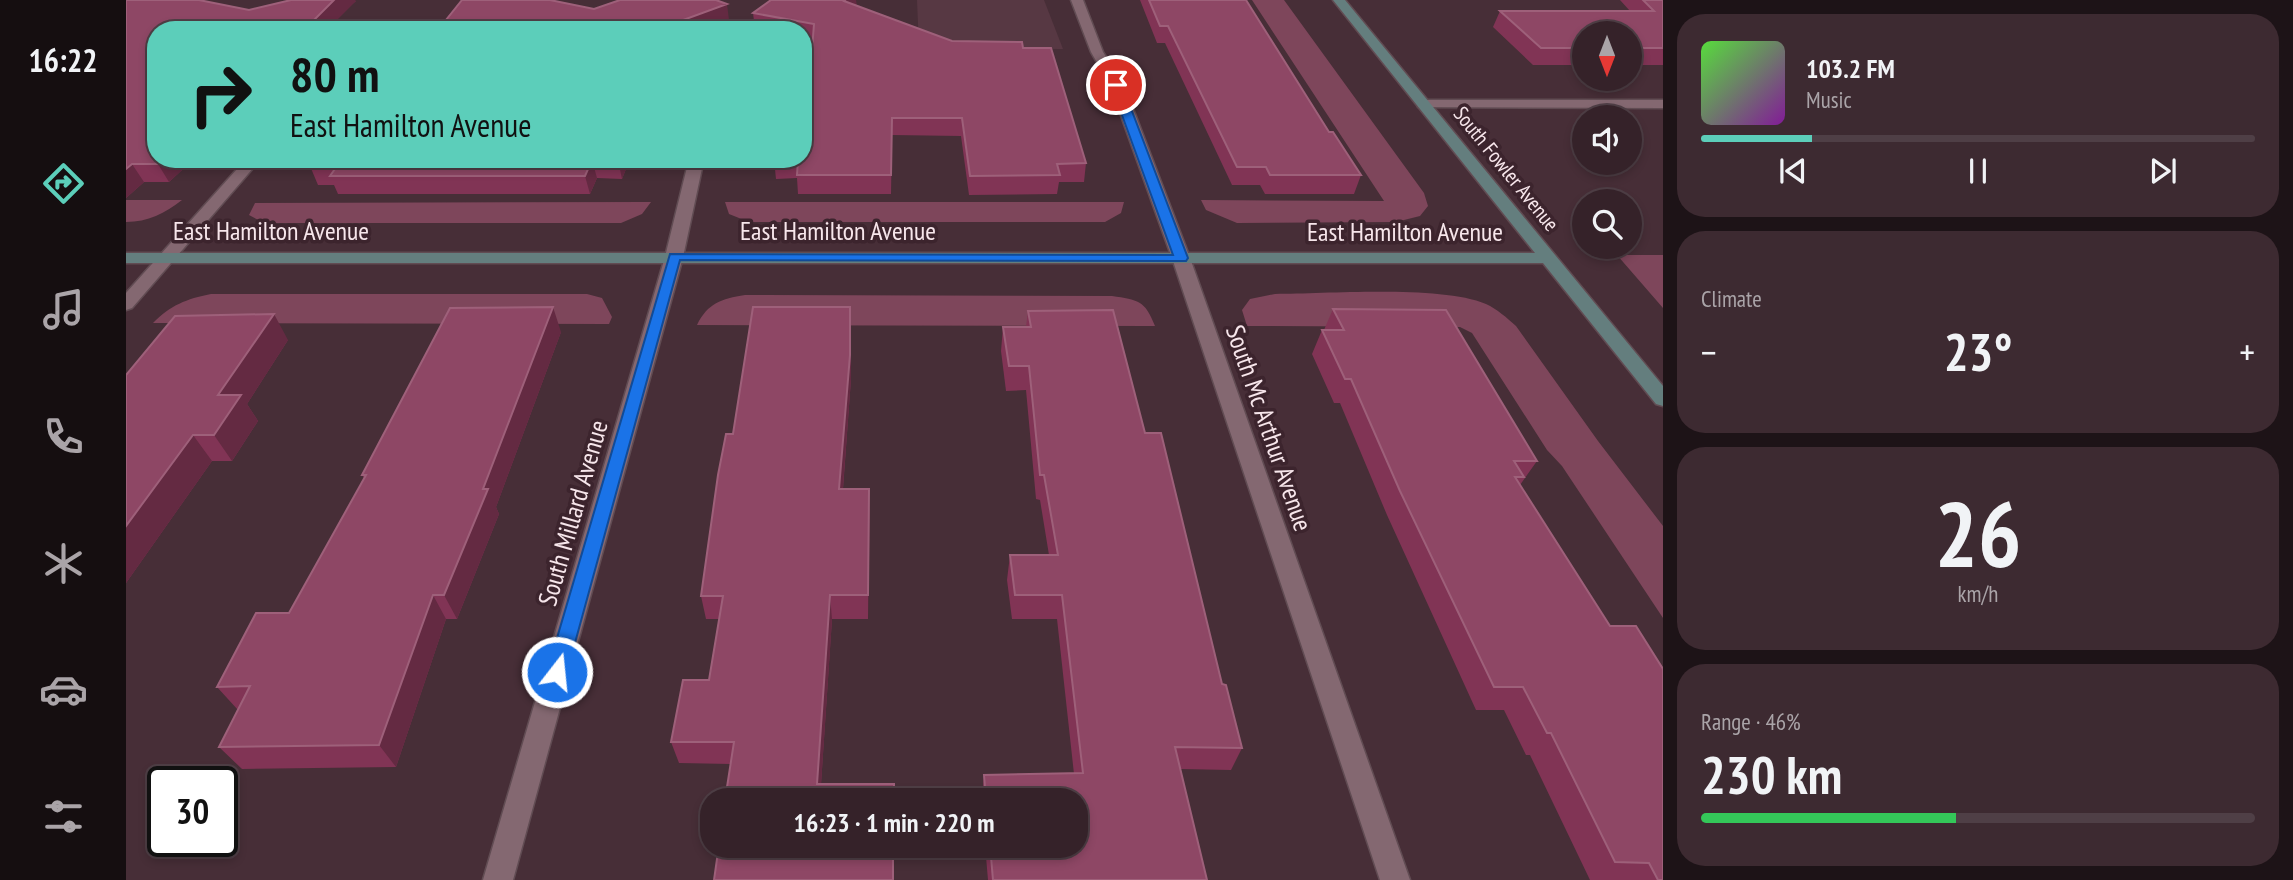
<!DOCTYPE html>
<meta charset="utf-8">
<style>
:root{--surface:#352229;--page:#3d2a31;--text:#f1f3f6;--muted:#aaa4a8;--line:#4f3f46;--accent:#5cceba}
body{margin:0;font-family:"PT Sans Narrow",sans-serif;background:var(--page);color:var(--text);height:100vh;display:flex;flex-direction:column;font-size:26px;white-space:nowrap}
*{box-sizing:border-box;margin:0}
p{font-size:23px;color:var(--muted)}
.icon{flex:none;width:38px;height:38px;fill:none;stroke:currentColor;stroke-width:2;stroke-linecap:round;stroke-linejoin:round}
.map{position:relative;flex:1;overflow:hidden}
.drawer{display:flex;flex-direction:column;gap:14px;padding:14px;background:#1d1317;width:630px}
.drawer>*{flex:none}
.top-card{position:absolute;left:21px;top:21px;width:665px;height:147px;border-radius:28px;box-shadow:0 4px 10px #0003,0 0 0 2px var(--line);background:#5cceba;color:#111;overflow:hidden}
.needle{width:46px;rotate:180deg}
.buttons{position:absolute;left:1446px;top:21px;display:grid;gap:14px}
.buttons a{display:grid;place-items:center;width:70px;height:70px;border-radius:50%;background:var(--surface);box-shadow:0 4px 10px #0003,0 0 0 2px var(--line);font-size:35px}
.speed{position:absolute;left:21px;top:766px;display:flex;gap:14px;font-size:35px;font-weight:700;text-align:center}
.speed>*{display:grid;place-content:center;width:91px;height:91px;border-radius:50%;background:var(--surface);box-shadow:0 4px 10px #0003,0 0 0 2px var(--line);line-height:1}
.speed .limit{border:4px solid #111;border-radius:10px;background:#fff;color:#111}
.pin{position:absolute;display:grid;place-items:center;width:60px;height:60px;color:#fff;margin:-30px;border:4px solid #fff;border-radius:50%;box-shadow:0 2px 7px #0007}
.me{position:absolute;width:77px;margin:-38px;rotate:16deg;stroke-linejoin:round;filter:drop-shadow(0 0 5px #0008)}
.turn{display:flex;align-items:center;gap:24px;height:147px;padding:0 28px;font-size:32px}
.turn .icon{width:91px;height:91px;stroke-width:2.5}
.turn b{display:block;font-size:49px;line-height:60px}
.big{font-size:52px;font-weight:700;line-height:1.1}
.drawer .card{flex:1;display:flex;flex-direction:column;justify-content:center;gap:10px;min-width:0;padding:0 24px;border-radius:28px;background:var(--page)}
.drawer .dial{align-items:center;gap:0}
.dial b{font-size:91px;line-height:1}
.song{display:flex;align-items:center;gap:21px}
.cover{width:84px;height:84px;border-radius:10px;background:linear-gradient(135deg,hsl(110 70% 55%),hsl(290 70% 35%))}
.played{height:7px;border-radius:4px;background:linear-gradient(90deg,var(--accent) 20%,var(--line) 20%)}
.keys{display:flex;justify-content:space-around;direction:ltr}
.heat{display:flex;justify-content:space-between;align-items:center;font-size:38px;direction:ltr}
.charge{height:10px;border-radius:5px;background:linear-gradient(90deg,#34c759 46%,var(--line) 0)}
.trip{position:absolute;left:574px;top:788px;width:388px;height:70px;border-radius:28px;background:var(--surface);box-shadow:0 4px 10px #0003,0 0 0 2px var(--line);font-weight:700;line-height:70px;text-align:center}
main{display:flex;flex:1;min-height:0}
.dock{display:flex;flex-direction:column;width:126px;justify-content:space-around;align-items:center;background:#150e10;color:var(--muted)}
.dock .icon{width:49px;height:49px}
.dock .active{color:var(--accent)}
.dock b{font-size:32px;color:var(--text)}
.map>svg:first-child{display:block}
.built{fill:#573843}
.green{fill:#7e465b}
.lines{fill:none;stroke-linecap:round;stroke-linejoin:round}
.street-casing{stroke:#614c53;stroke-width:3}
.secondary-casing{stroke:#614c53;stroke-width:3}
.street{fill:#846871;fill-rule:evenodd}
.secondary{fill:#647e7e;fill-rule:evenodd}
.wall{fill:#813455}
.shaded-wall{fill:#642a42}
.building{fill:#8e4765;stroke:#9e607a;stroke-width:2}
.route{fill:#1a73e8;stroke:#114b97;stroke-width:2}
.labels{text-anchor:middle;stroke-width:7;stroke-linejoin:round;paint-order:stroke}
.far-street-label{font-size:21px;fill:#f7e6eb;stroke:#3c242d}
.street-label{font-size:26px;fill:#f7e6eb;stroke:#3c242d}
</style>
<main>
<nav class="dock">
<b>16:22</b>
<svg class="icon active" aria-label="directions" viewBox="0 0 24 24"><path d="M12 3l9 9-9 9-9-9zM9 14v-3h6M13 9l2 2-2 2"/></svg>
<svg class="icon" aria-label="music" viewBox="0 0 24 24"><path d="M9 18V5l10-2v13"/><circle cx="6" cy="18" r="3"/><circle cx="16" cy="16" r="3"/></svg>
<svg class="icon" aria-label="phone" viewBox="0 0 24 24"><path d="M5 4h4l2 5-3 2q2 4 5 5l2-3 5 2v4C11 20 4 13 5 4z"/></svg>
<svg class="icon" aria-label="climate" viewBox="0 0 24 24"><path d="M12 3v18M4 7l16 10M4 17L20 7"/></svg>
<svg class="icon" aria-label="car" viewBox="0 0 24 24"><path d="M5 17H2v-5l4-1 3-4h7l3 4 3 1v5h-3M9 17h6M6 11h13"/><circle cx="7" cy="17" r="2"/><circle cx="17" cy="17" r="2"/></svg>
<svg class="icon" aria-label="filters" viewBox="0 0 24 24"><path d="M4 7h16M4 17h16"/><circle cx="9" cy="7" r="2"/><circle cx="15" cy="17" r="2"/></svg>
</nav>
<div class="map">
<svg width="1537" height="880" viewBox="0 0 1537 880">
<rect width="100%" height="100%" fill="#472e37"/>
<!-- built -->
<path class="built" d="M 791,0 L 918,0 L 937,49 L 793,48 Z"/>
<!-- green -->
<path class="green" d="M 1126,0 L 1158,0 L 1298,193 L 1302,206 L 1294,216 L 1270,222 L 1111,223 L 1080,210 L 1075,200 L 1258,201 Z
M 0,200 L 56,200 C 39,213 22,222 0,222 Z
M 525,202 L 516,214 L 495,223 L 138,223 L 123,215 L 129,203 Z
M 599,202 L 998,202 L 995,213 L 979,222 L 623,222 L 603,214 Z
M 1491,255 L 1537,255 L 1537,308 Z
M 85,294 L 461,294 L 476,298 L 486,317 L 483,324 L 27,323 C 45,305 60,299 85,294 Z
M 1149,294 C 1202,294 1314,285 1360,304 C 1371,309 1381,318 1390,326 L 1472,441 L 1537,526 L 1537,618 L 1436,466 L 1421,450 L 1346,333 L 1334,327 L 1121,326 L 1116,310 L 1124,299 Z
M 619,295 L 986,296 C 1012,300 1019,300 1029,326 L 571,325 C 582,303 595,299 619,295 Z"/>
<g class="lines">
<defs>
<path id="street" d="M 945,0 L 957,0 L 977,52 L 998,85 L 1064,258 L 1284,880 L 1254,880 L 1046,258 L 984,85 L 965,52 Z
M 1297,100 L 1537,100 L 1537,108 L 1292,107 L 1292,101 Z
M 120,159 L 135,159 L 6,308 L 0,310 L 0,293 Z
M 563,159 L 578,159 L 557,257 L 387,880 L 357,880 L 539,257 Z"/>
<path id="secondary" d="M 1207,0 L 1219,0 L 1537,386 L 1537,406 L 1530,404 L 1417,263 L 0,263 L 0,253 L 1409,253 Z"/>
</defs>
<!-- street casing -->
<use href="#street" class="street-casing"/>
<!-- secondary casing -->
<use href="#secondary" class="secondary-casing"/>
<!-- street -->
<use href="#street" class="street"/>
<!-- secondary -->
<use href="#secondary" class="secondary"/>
</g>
<!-- wall -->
<path class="wall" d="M 0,0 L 123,10 L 230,1 L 30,159 L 68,159 L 43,182 L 18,182 L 0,198 Z
M 1014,0 L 1120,0 L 1203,132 L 1235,175 L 1228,194 L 1139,194 L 1134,185 L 1106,185 L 1039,43 L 1031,43 Z
M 1494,0 L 1537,0 L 1537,65 L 1503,65 L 1503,33 L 1458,33 L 1458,65 L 1407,65 L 1367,27 L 1374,11 L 1504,11 Z
M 731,6 L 826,41 L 897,48 L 960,163 L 958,182 L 933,182 L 931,194 L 843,195 L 835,136 L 766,135 L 765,194 L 672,194 L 671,178 L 650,179 L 648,160 L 682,101 L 687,40 L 677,38 L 677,30 L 629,29 L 627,13 Z
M 189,159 L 504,159 L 496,179 L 471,178 L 464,194 L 212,194 L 208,185 L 192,185 L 184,166 Z
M 627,307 L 724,307 L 725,379 L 717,489 L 743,489 L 742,619 L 706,619 L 695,784 L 768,784 L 768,800 L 599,800 L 605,764 L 553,763 L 545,742 L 557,680 L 583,680 L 594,619 L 580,619 L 575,596 L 592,475 L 600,434 L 607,434 Z
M 1207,309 L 1411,461 L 1394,485 L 1537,880 L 1464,880 L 1404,755 L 1400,755 L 1378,710 L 1350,710 L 1261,515 L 1214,403 L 1208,403 L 1186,354 L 1196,330 L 1198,330 Z
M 902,311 L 1019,433 L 1096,684 L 1116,748 L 1105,770 L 1054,769 L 1081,880 L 862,880 L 859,845 L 950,845 L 950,800 L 856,800 L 858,775 L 948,774 L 931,619 L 886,619 L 881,580 L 884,555 L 923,555 L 914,500 L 910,499 L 900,390 L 880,391 L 875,351 L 877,327 L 900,327 Z
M 435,332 L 370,507 L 373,514 L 331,619 L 320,619 L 270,767 L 116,769 L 93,747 L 112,710 L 91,687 L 163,613 L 238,478 L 236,475 Z
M 162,340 L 121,404 L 132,421 L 106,461 L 86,461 L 0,583 L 0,375 Z"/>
<!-- shaded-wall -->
<path class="shaded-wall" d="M 208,0 L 229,0 L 230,1 L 201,30 L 178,30 Z
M 719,0 L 730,0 L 731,6 L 718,1 Z
M 601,4 L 603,20 L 578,30 L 530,30 Z
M 37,159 L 68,159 L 43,182 L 32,164 Z
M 492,159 L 504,159 L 496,179 L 492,160 Z
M 466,160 L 471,178 L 464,194 L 459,176 Z
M 6,164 L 18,182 L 0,198 L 0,169 Z
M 427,307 L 435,332 L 370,507 L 373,514 L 331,619 L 318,595 L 357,489 Z
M 724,307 L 725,379 L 715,513 L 713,489 Z
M 148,314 L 162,340 L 121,404 L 132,421 L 106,461 L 88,435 L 92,395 Z
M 67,435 L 86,461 L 0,583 L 0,526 Z
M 743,489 L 744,513 L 742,619 L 742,595 Z
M 307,595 L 320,619 L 270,767 L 253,745 Z
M 704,595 L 706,619 L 694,800 L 691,784 Z"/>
<!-- building -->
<path class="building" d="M 0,0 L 73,0 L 123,10 L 165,0 L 208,0 L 178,30 L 30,30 L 30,159 L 37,159 L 32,164 L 6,164 L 0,169 Z
M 336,0 L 424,0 L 468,9 L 494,0 L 590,0 L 601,4 L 530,30 L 312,30 Z
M 645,0 L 719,0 L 718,1 L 826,41 L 896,42 L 897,48 L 925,48 L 960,163 L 931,164 L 934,175 L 844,176 L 836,118 L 766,118 L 765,175 L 671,175 L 672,160 L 648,160 L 648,159 L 677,159 L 677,101 L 682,101 L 688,24 L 627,13 Z
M 1023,0 L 1120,0 L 1203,132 L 1207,132 L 1235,175 L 1144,175 L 1140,167 L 1111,167 L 1042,26 L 1034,26 Z
M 1517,0 L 1537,0 L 1537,48 L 1503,48 L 1503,33 L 1458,33 L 1458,48 L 1415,48 L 1374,11 L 1528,11 Z
M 189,159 L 492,159 L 492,160 L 466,160 L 459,176 L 204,176 L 211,166 L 184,166 Z
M 427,307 L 357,489 L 362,489 L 318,595 L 307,595 L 253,745 L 93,747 L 124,686 L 91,687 L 130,613 L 163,613 L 240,475 L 236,475 L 324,308 Z
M 627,307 L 724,307 L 724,355 L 713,489 L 743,489 L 742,595 L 704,595 L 691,784 L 768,784 L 768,800 L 599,800 L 608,742 L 545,742 L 557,680 L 583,680 L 597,596 L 575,596 L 592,475 L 600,434 L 607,434 Z
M 1207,309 L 1320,310 L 1411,461 L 1388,461 L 1398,477 L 1389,477 L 1484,626 L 1510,626 L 1537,669 L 1537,880 L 1532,880 L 1523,863 L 1489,862 L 1425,733 L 1421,733 L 1397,687 L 1368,687 L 1274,491 L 1225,379 L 1219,379 L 1196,330 L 1218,330 Z
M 987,310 L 1019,433 L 1035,433 L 1096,684 L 1100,685 L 1116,748 L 1049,747 L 1081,880 L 867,880 L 864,845 L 950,845 L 950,800 L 860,800 L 858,775 L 957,773 L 936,595 L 889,595 L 884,555 L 932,555 L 918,475 L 914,475 L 903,366 L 883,366 L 877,327 L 905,327 L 902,311 Z
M 148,314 L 92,395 L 115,395 L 88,435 L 67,435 L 0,526 L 0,375 L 49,316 Z
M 593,845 L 767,845 L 767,880 L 588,880 Z"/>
<!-- route -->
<path class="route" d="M 990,82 L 996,85 L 1062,258 L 1060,261 L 554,260 L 441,672 L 438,678 L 431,681 L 424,678 L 421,672 L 544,254 L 1047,255 L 985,85 Z"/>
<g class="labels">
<!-- far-street labels -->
<g class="far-street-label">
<text transform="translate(1380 169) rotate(51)" y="7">South Fowler Avenue</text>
</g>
<!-- street labels -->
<g class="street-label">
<text x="145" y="240">East Hamilton Avenue</text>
<text x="712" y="240">East Hamilton Avenue</text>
<text x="1279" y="241">East Hamilton Avenue</text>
<text transform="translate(1143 428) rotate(71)" y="9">South Mc Arthur Avenue</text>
<text transform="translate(447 513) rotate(-74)" y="9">South Millard Avenue</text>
</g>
</g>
</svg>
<div class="buttons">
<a><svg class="needle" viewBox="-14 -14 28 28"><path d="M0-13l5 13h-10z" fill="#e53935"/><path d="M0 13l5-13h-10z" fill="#aaa4a8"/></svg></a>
<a><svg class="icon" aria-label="sound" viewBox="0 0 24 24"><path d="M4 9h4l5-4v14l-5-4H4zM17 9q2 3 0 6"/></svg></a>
<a><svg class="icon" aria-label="search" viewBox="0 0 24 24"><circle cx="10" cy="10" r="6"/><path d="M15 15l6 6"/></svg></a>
</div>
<div class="speed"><div class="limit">30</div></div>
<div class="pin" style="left:990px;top:85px;background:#d93025"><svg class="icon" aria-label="arrive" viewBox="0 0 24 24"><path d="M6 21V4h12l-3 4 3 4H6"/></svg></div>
<svg class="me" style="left:431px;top:672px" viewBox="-20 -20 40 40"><circle r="17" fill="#1a73e8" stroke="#fff" stroke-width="3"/><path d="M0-11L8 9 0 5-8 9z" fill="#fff"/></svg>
<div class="trip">16:23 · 1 min · 220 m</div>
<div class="top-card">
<div class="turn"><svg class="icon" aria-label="right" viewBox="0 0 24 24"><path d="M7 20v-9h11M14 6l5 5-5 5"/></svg><div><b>80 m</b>East Hamilton Avenue</div></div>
</div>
</div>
<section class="drawer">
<div class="card">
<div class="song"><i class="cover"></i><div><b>103.2 FM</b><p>Music</p></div></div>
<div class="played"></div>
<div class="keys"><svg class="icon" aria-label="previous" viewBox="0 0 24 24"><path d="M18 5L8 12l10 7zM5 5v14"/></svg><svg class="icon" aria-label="pause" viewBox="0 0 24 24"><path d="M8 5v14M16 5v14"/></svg><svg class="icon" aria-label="next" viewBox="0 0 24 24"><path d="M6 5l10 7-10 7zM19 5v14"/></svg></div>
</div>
<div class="card"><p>Climate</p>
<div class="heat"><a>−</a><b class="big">23°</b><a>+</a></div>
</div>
<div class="card dial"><b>26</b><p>km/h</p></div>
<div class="card"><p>Range · 46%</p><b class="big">230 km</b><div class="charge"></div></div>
</section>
</main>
